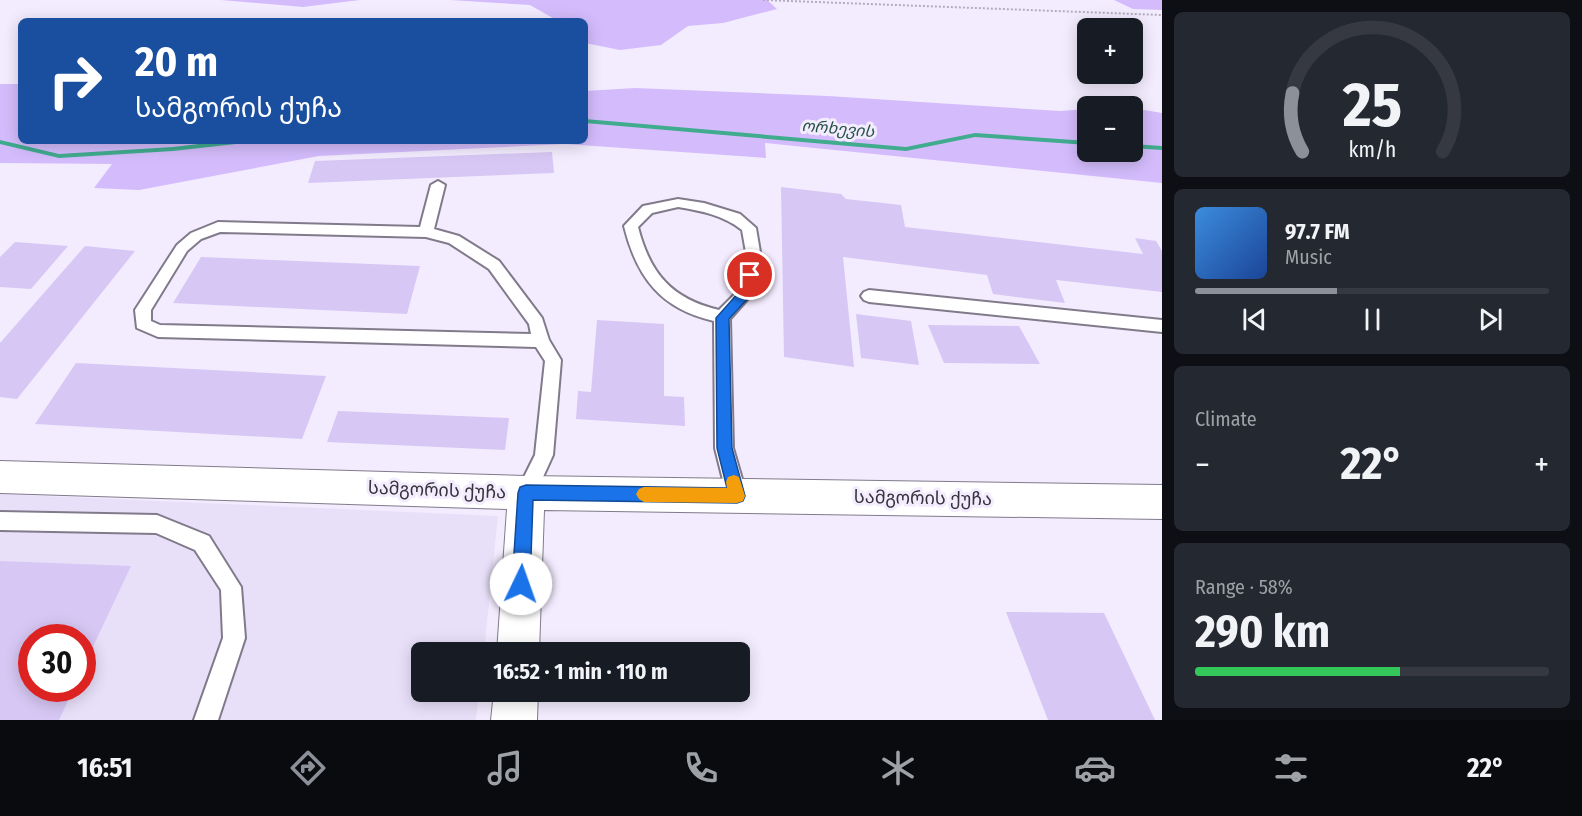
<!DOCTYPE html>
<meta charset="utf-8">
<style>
:root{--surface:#171b24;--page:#242831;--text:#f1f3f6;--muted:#9ea1a6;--line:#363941;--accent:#8c9099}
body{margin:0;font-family:"Fira Sans Condensed","Noto Sans Georgian",sans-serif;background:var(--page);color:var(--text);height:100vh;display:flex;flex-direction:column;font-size:22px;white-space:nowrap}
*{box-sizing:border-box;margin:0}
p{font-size:20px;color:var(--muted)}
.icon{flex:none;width:33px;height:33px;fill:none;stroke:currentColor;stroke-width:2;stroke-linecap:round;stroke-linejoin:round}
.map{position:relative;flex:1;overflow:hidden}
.drawer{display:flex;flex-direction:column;gap:12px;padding:12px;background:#0d0f14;width:420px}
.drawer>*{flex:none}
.banner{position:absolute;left:18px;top:18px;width:570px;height:126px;border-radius:9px;box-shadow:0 3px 15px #0003;background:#1a4fa0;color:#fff;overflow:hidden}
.buttons{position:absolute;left:1077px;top:18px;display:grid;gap:12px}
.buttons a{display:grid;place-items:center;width:66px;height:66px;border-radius:9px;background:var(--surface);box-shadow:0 3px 15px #0003;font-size:30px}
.speed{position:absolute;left:18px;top:624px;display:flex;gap:12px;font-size:30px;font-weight:700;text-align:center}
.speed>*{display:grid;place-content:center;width:78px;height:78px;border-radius:50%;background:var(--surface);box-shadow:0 3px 15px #0003;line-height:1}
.speed .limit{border:9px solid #d22;background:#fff;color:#111}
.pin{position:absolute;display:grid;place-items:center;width:51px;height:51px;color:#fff;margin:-26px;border:3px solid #fff;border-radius:50%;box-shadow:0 2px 6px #0007}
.me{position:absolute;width:66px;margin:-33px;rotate:3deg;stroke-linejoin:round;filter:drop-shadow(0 0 4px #0008)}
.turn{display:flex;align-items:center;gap:21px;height:126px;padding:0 18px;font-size:27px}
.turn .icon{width:78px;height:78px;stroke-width:2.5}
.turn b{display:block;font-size:42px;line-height:51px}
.big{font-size:45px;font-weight:700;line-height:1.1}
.drawer .card{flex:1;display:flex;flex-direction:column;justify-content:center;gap:9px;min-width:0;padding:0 21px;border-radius:9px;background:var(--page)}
.drawer .dial{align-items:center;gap:0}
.dial svg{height:156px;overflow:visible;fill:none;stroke:var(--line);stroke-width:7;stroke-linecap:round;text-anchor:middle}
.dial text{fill:var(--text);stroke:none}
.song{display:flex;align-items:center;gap:18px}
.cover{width:72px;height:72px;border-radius:9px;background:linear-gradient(135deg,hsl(210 70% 55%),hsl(220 70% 35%))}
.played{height:6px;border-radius:3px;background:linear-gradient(90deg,var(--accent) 40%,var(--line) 40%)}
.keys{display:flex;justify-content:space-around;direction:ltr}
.heat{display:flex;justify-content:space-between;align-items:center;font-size:33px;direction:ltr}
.charge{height:9px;border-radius:4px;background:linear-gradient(90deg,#34c759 58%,var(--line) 0)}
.trip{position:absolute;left:411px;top:642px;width:339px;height:60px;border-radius:9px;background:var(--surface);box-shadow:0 3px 15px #0003;font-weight:700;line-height:60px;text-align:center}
.tab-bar{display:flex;height:96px;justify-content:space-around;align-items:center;background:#090b0e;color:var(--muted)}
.tab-bar .icon{width:42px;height:42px}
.tab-bar .active{color:var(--accent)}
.tab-bar b{font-size:27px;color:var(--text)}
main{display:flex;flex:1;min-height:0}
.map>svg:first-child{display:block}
.built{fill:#e8e0f9;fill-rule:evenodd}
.green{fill:#d4bcfc}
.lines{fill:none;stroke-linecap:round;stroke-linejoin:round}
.stream{fill:#41ab8e;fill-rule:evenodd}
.building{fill:#d7c7f4}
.service-casing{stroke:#807a8a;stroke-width:4}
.minor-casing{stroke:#807a8a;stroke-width:2}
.path{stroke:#b1acbb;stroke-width:2;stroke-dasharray:2 2;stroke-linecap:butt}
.service{fill:#fff;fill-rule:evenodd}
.minor{fill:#fff;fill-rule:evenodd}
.route{fill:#1a73e8;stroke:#114b97;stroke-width:1.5}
.slow{fill:#f59e0b}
.labels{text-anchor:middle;stroke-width:6;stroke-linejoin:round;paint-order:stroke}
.far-water-label{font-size:16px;font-style:italic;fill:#265245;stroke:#f3ecff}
.street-label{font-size:18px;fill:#36333a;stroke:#f3ecff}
</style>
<main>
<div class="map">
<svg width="1162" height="720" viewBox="0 0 1162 720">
<rect width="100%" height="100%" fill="#f3ecff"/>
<!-- built -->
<path class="built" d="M 0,494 L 498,516 L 484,652 L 422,652 L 422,692 L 479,692 L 476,720 L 0,720 ZM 32,638 L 82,638 L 82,688 L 32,688 Z"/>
<!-- green -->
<path class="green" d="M 221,0 L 360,0 L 303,7 Z
M 450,0 L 767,0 L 777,9 L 723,23 L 688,26 L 661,45 L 620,50 L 585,43 L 585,21 L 558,21 L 530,5 Z
M 1114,0 L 1162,0 L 1162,10 L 1133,9 Z
M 0,84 L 21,84 L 21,141 L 585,141 L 585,91 L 635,88 L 828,96 L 1060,111 L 1087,109 L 1088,152 L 1132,152 L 1133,108 L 1162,113 L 1162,183 L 765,143 L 766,158 L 565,144 L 319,156 L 139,190 L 94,188 L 112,164 L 0,163 Z"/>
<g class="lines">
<!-- stream -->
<path class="stream" d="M 585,119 L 906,147 L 975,133 L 1088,141 L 1088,145 L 975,137 L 906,151 L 585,123 Z
M 0,140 L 59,154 L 173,147 L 224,141 L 249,141 L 245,143 L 173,151 L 59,158 L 0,144 Z
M 1132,144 L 1162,146 L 1162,150 L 1132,148 Z"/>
</g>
<!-- building -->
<path class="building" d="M 552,152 L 554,173 L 308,183 L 315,161 Z
M 781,187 L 841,194 L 846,199 L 901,205 L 905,227 L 1143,254 L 1135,238 L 1156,241 L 1162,251 L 1162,292 L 1056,280 L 1065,303 L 993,294 L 987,275 L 843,257 L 854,367 L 784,357 Z
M 15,242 L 68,246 L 31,289 L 0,287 L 0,257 Z
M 85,246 L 135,251 L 17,399 L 0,397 L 0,343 Z
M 201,257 L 420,266 L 407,314 L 173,303 Z
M 856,314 L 911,321 L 919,365 L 861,358 Z
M 597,320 L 664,324 L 664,396 L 684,397 L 685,426 L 576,419 L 578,391 L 591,392 Z
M 928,325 L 1019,326 L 1040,364 L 944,363 Z
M 76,363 L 326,376 L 302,439 L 35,424 Z
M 338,411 L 509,418 L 505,450 L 327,442 Z
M 0,561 L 131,566 L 82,670 L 82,638 L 32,638 L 32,688 L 74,688 L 59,720 L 0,720 Z
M 1006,612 L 1104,613 L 1155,720 L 1048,720 Z"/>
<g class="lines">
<defs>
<path id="service" d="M 438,181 L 445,185 L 434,229 L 459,236 L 499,261 L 542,318 L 549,340 L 561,360 L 553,455 L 533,499 L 526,502 L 519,499 L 516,493 L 535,455 L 545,361 L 536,347 L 158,337 L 137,328 L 135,310 L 177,245 L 191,233 L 218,222 L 420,227 L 431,185 ZM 220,232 L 426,237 L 449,243 L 489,269 L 529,324 L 531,334 L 160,325 L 151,321 L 151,310 L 187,251 L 201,239 Z
M 678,199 L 704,203 L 740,214 L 756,228 L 761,258 L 754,292 L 730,319 L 733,448 L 747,496 L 744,502 L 737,505 L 730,502 L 727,496 L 715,448 L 714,321 C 661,309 637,278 624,226 L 643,206 ZM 678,207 C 702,211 723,215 742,230 L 747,258 L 739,290 L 719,310 C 672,299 650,274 638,227 L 652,213 Z
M 869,290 L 1162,320 L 1162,332 L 869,302 L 864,300 L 861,296 L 864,292 Z
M 0,512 L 157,515 L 209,536 L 241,587 L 245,638 L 218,720 L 194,720 L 223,638 L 221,590 L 195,550 L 156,533 L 0,530 Z"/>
<path id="minor" d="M 0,461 L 526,476 L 1162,485 L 1162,519 L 544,510 L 539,652 L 497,652 L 507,509 L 0,493 Z
M 494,692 L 538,692 L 537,720 L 491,720 Z"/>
</defs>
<!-- service casing -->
<use href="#service" class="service-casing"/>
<!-- minor casing -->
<use href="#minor" class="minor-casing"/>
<!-- path -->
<path class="path" d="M 763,0 L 1162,15"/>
<!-- service -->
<use href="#service" class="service"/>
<!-- minor -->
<use href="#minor" class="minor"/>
</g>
<!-- route -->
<path class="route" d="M 750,271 L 756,275 L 750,296 L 729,319 L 732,448 L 745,496 L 743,501 L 737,503 L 533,500 L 530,584 L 527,590 L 521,593 L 515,590 L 512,584 L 518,493 L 520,487 L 526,485 L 727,488 L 717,448 L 716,318 L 740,291 L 743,275 Z"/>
<!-- slow -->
<path class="slow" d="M 734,475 L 739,477 L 745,496 L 743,501 L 737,503 L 644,502 L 639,499 L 636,494 L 639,489 L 644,487 L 727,488 L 726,482 L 728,477 Z"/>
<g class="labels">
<!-- far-water labels -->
<g class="far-water-label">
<text transform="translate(838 128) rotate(5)" y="6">ორხევის</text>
</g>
<!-- street labels -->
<g class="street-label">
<text transform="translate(437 490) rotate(2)" y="6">სამგორის ქუჩა</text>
<text transform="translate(923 498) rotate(1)" y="6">სამგორის ქუჩა</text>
</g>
</g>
</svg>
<div class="buttons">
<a>+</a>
<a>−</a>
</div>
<div class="speed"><div class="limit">30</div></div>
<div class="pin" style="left:750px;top:275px;background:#d93025"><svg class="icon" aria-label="arrive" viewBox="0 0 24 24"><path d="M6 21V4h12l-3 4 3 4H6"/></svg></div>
<svg class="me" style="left:521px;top:584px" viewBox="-20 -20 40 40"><circle r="19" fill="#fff"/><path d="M0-13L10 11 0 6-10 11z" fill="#1a73e8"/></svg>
<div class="trip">16:52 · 1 min · 110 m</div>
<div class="banner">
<div class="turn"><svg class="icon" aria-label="right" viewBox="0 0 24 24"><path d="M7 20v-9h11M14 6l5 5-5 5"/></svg><div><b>20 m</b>სამგორის ქუჩა</div></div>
</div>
</div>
<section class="drawer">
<div class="card dial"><svg viewBox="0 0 100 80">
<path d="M14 69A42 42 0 1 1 86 69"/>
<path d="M14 69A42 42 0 0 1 9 39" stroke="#8c9099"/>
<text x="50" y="56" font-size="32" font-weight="700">25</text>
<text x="50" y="72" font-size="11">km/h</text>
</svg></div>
<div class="card">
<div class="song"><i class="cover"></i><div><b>97.7 FM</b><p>Music</p></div></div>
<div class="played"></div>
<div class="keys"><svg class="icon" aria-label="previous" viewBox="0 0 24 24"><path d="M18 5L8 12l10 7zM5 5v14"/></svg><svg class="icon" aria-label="pause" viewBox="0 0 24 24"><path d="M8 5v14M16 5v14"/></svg><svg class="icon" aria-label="next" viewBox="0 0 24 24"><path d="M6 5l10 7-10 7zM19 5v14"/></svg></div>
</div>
<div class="card"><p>Climate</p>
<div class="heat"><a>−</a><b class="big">22°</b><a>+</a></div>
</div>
<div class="card"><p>Range · 58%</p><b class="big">290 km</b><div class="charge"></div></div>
</section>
</main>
<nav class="tab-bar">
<b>16:51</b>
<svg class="icon active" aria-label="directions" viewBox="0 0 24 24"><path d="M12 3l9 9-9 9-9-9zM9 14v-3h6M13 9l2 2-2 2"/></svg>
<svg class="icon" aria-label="music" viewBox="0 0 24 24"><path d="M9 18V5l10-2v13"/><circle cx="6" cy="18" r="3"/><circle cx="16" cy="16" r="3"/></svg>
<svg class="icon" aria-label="phone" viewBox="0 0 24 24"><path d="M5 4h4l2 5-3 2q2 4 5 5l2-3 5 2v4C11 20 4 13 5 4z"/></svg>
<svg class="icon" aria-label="climate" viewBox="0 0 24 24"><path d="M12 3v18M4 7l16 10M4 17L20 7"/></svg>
<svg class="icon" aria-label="car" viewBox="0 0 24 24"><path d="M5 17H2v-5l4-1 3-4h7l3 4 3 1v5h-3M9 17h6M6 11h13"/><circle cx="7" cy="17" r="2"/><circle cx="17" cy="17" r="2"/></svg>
<svg class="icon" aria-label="filters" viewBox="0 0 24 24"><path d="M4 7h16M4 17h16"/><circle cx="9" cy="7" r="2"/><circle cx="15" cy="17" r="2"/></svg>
<b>22°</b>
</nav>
